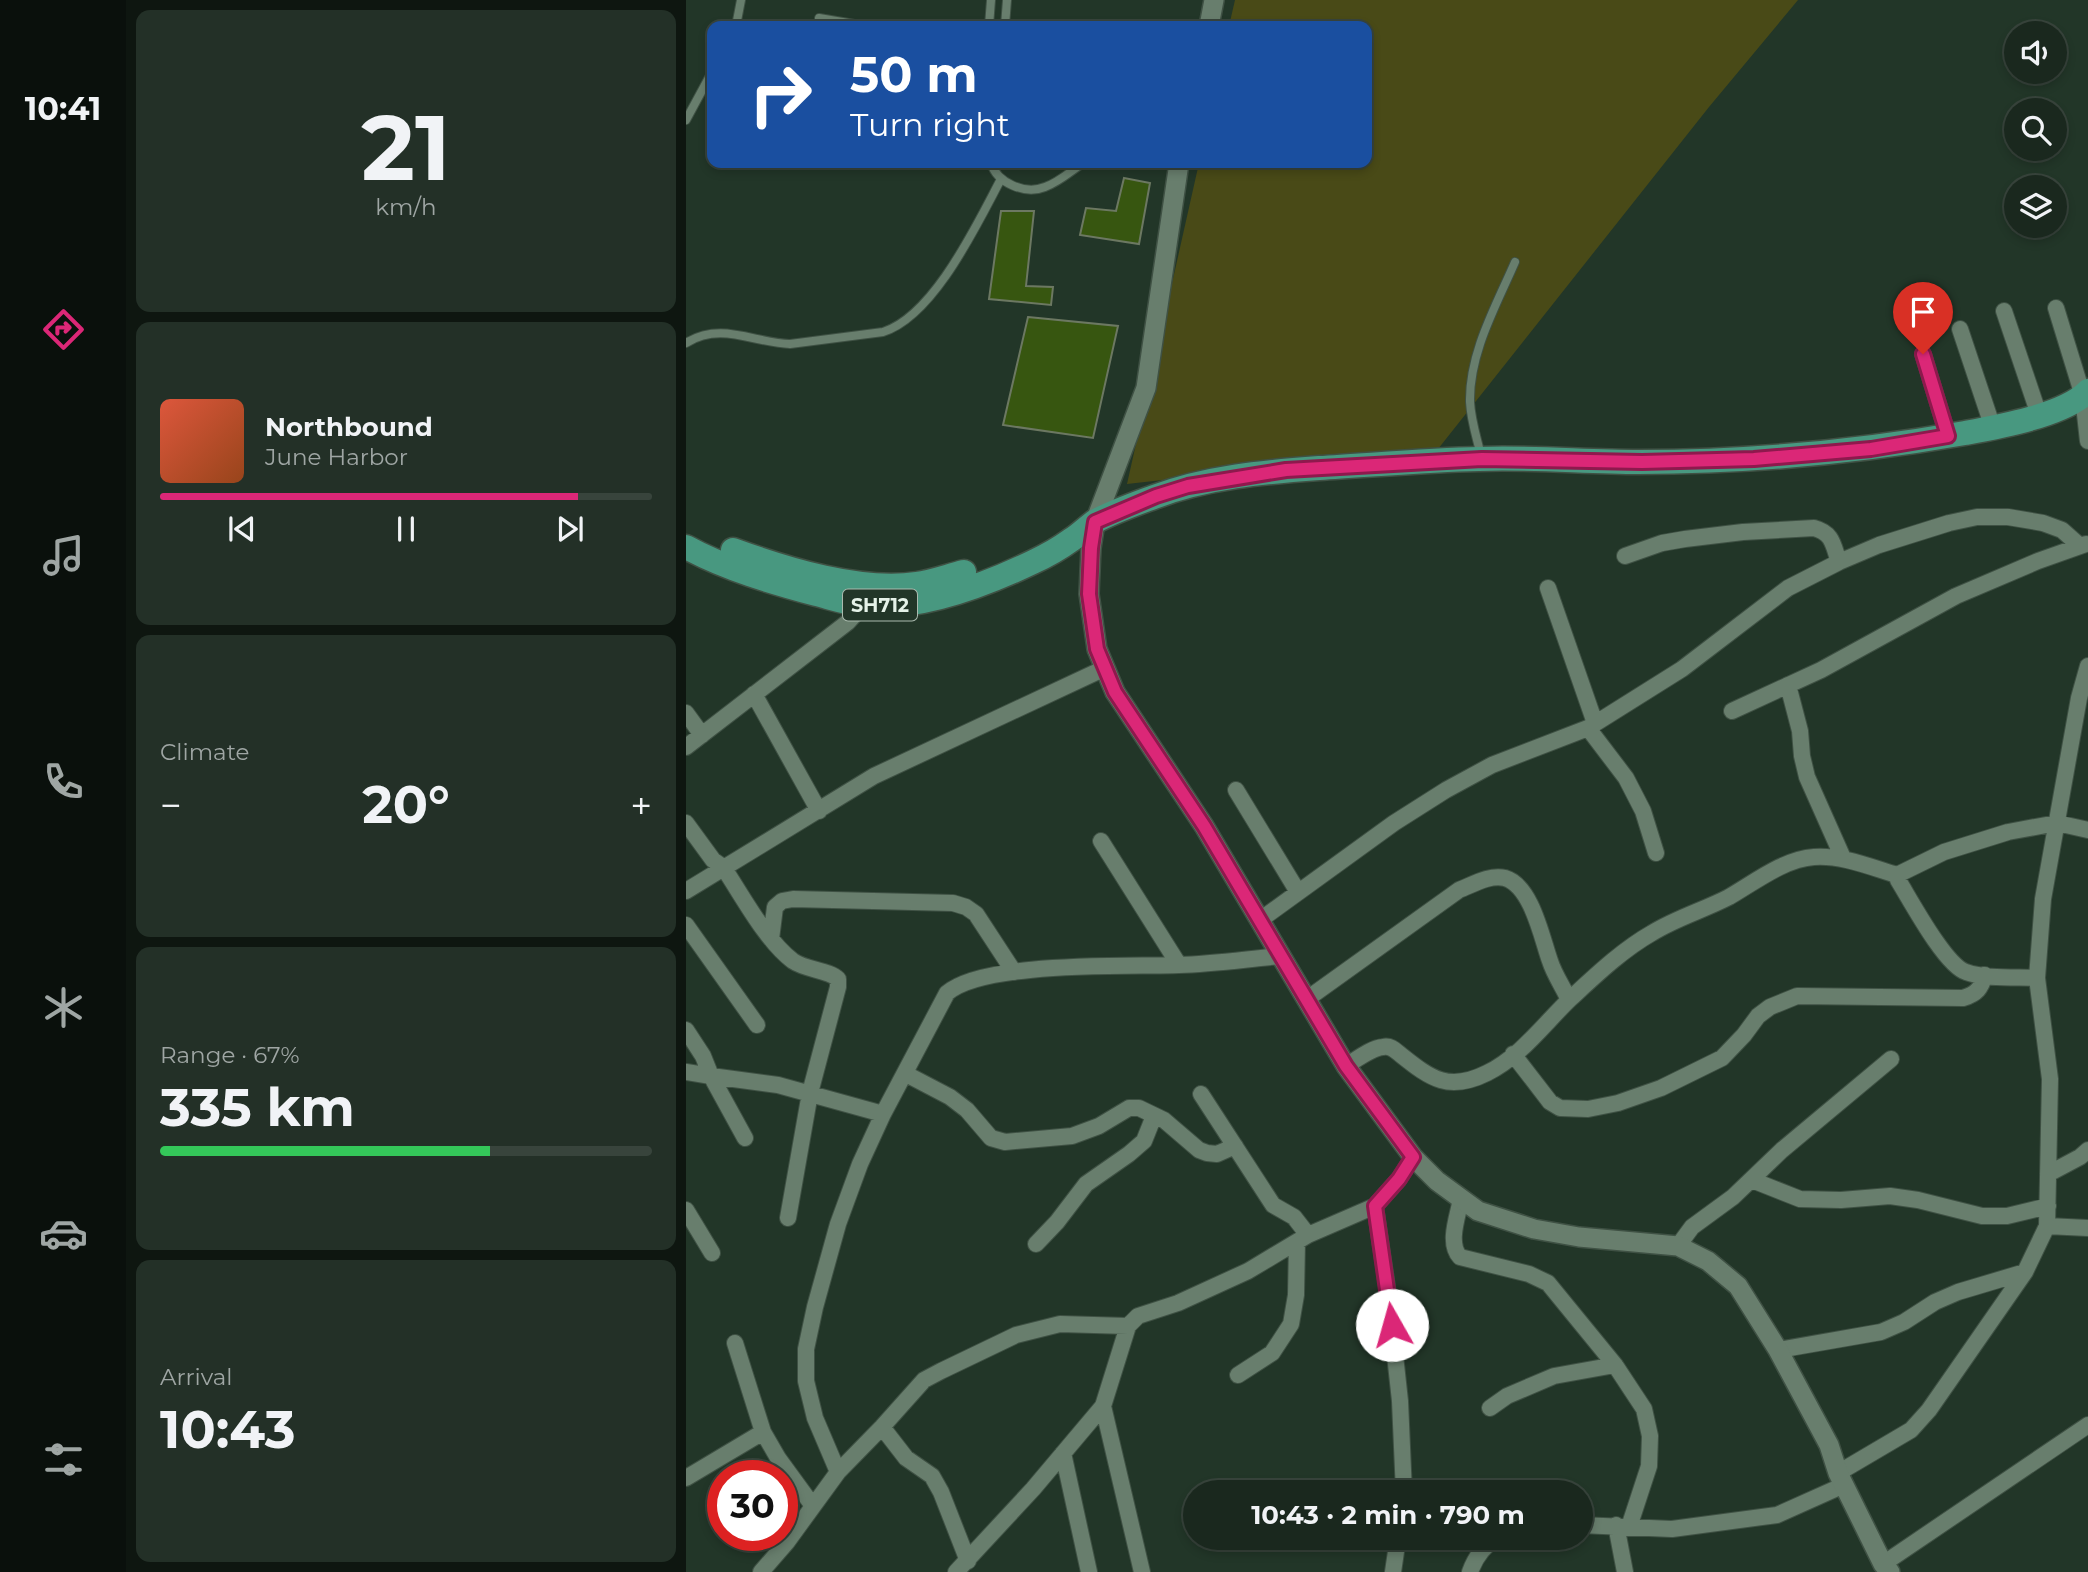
<!DOCTYPE html>
<meta charset="utf-8">
<style>
:root{--surface:#1a281e;--page:#233027;--text:#f1f3f6;--muted:#9fa6a4;--line:#38443c;--accent:#db2777}
body{margin:0;font-family:Montserrat,sans-serif;background:var(--page);color:var(--text);height:100vh;display:flex;flex-direction:column;font-size:26px;white-space:nowrap}
*{box-sizing:border-box;margin:0}
p{font-size:23px;color:var(--muted)}
.icon{flex:none;width:38px;height:38px;fill:none;stroke:currentColor;stroke-width:2;stroke-linecap:round;stroke-linejoin:round}
.map{position:relative;flex:1;overflow:hidden}
.details{display:flex;flex-direction:column;gap:10px;padding:10px;background:#0e1610;width:560px}
.details>*{flex:none}
.hud{position:absolute;left:21px;top:21px;width:665px;height:147px;border-radius:14px;box-shadow:0 4px 10px #0003,0 0 0 2px var(--line);background:#1a4fa0;color:#fff;overflow:hidden}
.controls{position:absolute;left:1318px;top:21px;display:grid;gap:14px}
.controls a{display:grid;place-items:center;width:63px;height:63px;border-radius:50%;background:var(--surface);box-shadow:0 4px 10px #0003,0 0 0 2px var(--line);font-size:35px}
.speed{position:absolute;left:21px;top:1460px;display:flex;gap:14px;font-size:35px;font-weight:700;text-align:center}
.speed>*{display:grid;place-content:center;width:91px;height:91px;border-radius:50%;background:var(--surface);box-shadow:0 4px 10px #0003,0 0 0 2px var(--line);line-height:1}
.speed .limit{border:10px solid #d22;background:#fff;color:#111}
.pin{position:absolute;display:grid;place-items:center;width:60px;height:60px;color:#fff;margin:-72px -30px;border-radius:50% 50% 50% 0;rotate:-45deg;box-shadow:0 0 7px #0007}
.pin .icon{rotate:45deg}
.me{position:absolute;width:77px;margin:-38px;rotate:353deg;stroke-linejoin:round;filter:drop-shadow(0 0 5px #0008)}
.turn{display:flex;align-items:center;gap:24px;height:147px;padding:0 28px;font-size:32px}
.turn .icon{width:91px;height:91px;stroke-width:2.5}
.turn b{display:block;font-size:49px;line-height:60px}
.big{font-size:52px;font-weight:700;line-height:1.1}
.details .widget{flex:1;display:flex;flex-direction:column;justify-content:center;gap:10px;min-width:0;padding:0 24px;border-radius:14px;background:var(--page)}
.details .dial{align-items:center;gap:0}
.dial b{font-size:91px;line-height:1}
.song{display:flex;align-items:center;gap:21px}
.cover{width:84px;height:84px;border-radius:10px;background:linear-gradient(135deg,hsl(10 70% 55%),hsl(20 70% 35%))}
.played{height:7px;border-radius:4px;background:linear-gradient(90deg,var(--accent) 85%,var(--line) 85%)}
.keys{display:flex;justify-content:space-around;direction:ltr}
.heat{display:flex;justify-content:space-between;align-items:center;font-size:38px;direction:ltr}
.charge{height:10px;border-radius:5px;background:linear-gradient(90deg,#34c759 67%,var(--line) 0)}
.trip{position:absolute;left:497px;top:1480px;width:410px;height:70px;border-radius:35px;background:var(--surface);box-shadow:0 4px 10px #0003,0 0 0 2px var(--line);font-weight:700;line-height:70px;text-align:center}
main{display:flex;flex:1;min-height:0}
.tab-bar{display:flex;flex-direction:column;width:126px;justify-content:space-around;align-items:center;background:#0a100c;color:var(--muted)}
.tab-bar .icon{width:49px;height:49px}
.tab-bar .on{color:var(--accent)}
.tab-bar b{font-size:32px;color:var(--text)}
.map>svg:first-child{display:block}
.green{fill:#494a17}
.building{fill:#375610;stroke:#6c7862;stroke-width:2}
.lines{fill:none;stroke-linecap:round;stroke-linejoin:round}
.service-casing{stroke:#3f5144;stroke-width:10}
.minor-casing{stroke:#3f5144;stroke-width:18}
.tertiary-casing{stroke:#3f5144;stroke-width:22}
.primary-casing{stroke:#3f5144;stroke-width:27}
.service{stroke:#687e6d;stroke-width:8}
.minor{stroke:#687e6d;stroke-width:16}
.tertiary{stroke:#687e6d;stroke-width:19}
.primary{stroke:#489880;stroke-width:24}
.route-casing{stroke:#8e194d;stroke-width:18}
.route{stroke:#db2777;stroke-width:12}
.labels{text-anchor:middle;stroke-width:7;stroke-linejoin:round;paint-order:stroke}
.shield{fill:#223628;stroke:#aabaae;stroke-width:2}
.shield-label{font-size:19px;font-weight:bold;fill:#e5f2e8}
</style>
<main>
<nav class="tab-bar">
<b>10:41</b>
<svg class="icon on" aria-label="directions" viewBox="0 0 24 24"><path d="M12 3l9 9-9 9-9-9zM9 14v-3h6M13 9l2 2-2 2"/></svg>
<svg class="icon" aria-label="music" viewBox="0 0 24 24"><path d="M9 18V5l10-2v13"/><circle cx="6" cy="18" r="3"/><circle cx="16" cy="16" r="3"/></svg>
<svg class="icon" aria-label="phone" viewBox="0 0 24 24"><path d="M5 4h4l2 5-3 2q2 4 5 5l2-3 5 2v4C11 20 4 13 5 4z"/></svg>
<svg class="icon" aria-label="climate" viewBox="0 0 24 24"><path d="M12 3v18M4 7l16 10M4 17L20 7"/></svg>
<svg class="icon" aria-label="car" viewBox="0 0 24 24"><path d="M5 17H2v-5l4-1 3-4h7l3 4 3 1v5h-3M9 17h6M6 11h13"/><circle cx="7" cy="17" r="2"/><circle cx="17" cy="17" r="2"/></svg>
<svg class="icon" aria-label="filters" viewBox="0 0 24 24"><path d="M4 7h16M4 17h16"/><circle cx="9" cy="7" r="2"/><circle cx="15" cy="17" r="2"/></svg>
</nav>
<section class="details">
<div class="widget dial"><b>21</b><p>km/h</p></div>
<div class="widget">
<div class="song"><i class="cover"></i><div><b>Northbound</b><p>June Harbor</p></div></div>
<div class="played"></div>
<div class="keys"><svg class="icon" aria-label="previous" viewBox="0 0 24 24"><path d="M18 5L8 12l10 7zM5 5v14"/></svg><svg class="icon" aria-label="pause" viewBox="0 0 24 24"><path d="M8 5v14M16 5v14"/></svg><svg class="icon" aria-label="next" viewBox="0 0 24 24"><path d="M6 5l10 7-10 7zM19 5v14"/></svg></div>
</div>
<div class="widget"><p>Climate</p>
<div class="heat"><a>−</a><b class="big">20°</b><a>+</a></div>
</div>
<div class="widget"><p>Range · 67%</p><b class="big">335 km</b><div class="charge"></div></div>
<div class="widget"><p>Arrival</p><b class="big">10:43</b></div>
</section>
<div class="map">
<svg width="1402" height="1572" viewBox="0 0 1402 1572">
<rect width="100%" height="100%" fill="#223628"/>
<!-- green -->
<path class="green" d="M 549,0 L 1112,0 L 1023,107 L 752,449 L 441,484 L 513,163 L 681,163 L 681,26 L 543,26 Z"/>
<!-- building -->
<path class="building" d="M 438,178 L 464,183 L 453,244 L 394,235 L 400,208 L 430,211 Z
M 315,211 L 348,211 L 340,286 L 367,287 L 365,305 L 303,299 Z
M 342,317 L 432,326 L 407,438 L 317,425 Z"/>
<g class="lines">
<defs>
<path id="service" d="M 133,18 L 180,26
M 50,26 L 55,0
M 303,26 L 305,0
M 319,26 L 321,0
M 0,120 L 26,72
M 305,163 C 311,183 339,195 359,187 C 373,182 385,171 397,163
M 0,343 C 35,321 68,343 104,344 L 197,332 C 248,316 291,224 315,179
M 795,456 C 791,438 785,421 784,402 C 783,353 810,306 829,262"/>
<path id="minor" d="M 1370,308 L 1397,396 L 1402,441
M 1318,311 L 1353,415
M 1274,329 L 1307,428
M 1237,354 L 1262,436
M 939,556 L 976,543 L 999,539 L 1057,532 L 1128,528 C 1147,533 1147,545 1153,562
M 862,588 L 909,723
M 1102,685 L 1114,731 L 1116,756 L 1121,777 L 1157,858
M 68,694 L 133,811
M 1046,711 L 1135,670 L 1270,596 L 1352,561 L 1400,544
M 0,713 L 16,735
M 902,728 L 940,778 L 957,811 L 970,853
M 0,747 L 162,622 L 181,601
M 550,790 L 612,892
M 0,823 L 27,860 L 37,867 C 56,895 80,941 107,961 C 120,970 143,970 152,979 L 152,987 L 124,1093 L 102,1218
M 415,841 L 493,965
M 1211,875 L 1258,852 L 1322,832 L 1371,823 L 1402,830
M 0,891 L 188,776 L 419,668
M 574,920 L 708,823 L 760,790 L 806,765 L 902,728 L 996,669 L 1102,588 L 1153,562 L 1193,545 L 1263,523 L 1291,517 L 1322,517 L 1357,523 L 1376,530 L 1394,546
M 0,925 L 71,1025
M 85,939 L 89,907 L 96,901 L 107,899 L 267,903 L 280,907 L 290,914 L 328,972
M 621,999 L 773,890 C 786,885 804,874 819,878 C 846,886 856,939 864,961 C 868,974 877,987 883,1000
M 0,1030 L 17,1056 L 25,1076 L 0,1072
M 827,1054 L 864,1102 L 874,1108 L 902,1109 L 932,1103 L 975,1088 L 1036,1058 L 1058,1035 L 1072,1016 L 1084,1007 L 1111,996 L 1277,998 C 1291,994 1295,988 1299,975
M 660,1066 C 670,1060 685,1048 697,1047 C 705,1045 710,1051 715,1055 C 745,1079 763,1092 801,1073 C 834,1057 858,1024 884,999 C 909,976 936,950 966,933 C 990,918 1018,910 1043,897 C 1069,882 1098,859 1128,857 C 1156,855 1184,867 1211,875 L 1212,880 C 1225,901 1259,965 1280,972 C 1299,979 1330,977 1351,978
M 220,1074 L 264,1097 L 281,1110 L 305,1138 L 319,1142 L 386,1136 L 413,1126 L 443,1108 L 453,1108 L 478,1120 L 513,1150 L 521,1153 L 531,1154 L 549,1146
M 515,1094 L 587,1205 L 608,1217 L 622,1235
M 59,1138 L 25,1076 L 92,1085 L 197,1114
M 1362,1174 L 1394,1157 L 1402,1150
M 1066,1180 L 1114,1199 L 1155,1200 L 1204,1196 L 1232,1200 L 1296,1216 L 1321,1216 L 1362,1206
M 775,1199 C 772,1216 761,1243 774,1257 L 843,1274 L 862,1283 L 929,1365 L 958,1409 L 964,1436 L 963,1466 L 943,1527
M 0,1210 L 26,1253
M 1361,1226 L 1402,1228
M 350,1244 L 371,1222 L 400,1184 L 443,1154 L 458,1141 L 468,1116
M 992,1246 L 1006,1227 L 1047,1197 L 1096,1150 L 1205,1059
M 49,1343 L 77,1432 L 92,1458 L 127,1506
M 1092,1350 L 1195,1332 L 1218,1322 L 1249,1302 L 1272,1292 L 1339,1272
M 552,1375 L 586,1353 L 605,1324 L 610,1295 L 611,1242
M 417,1406 L 456,1572
M 804,1408 L 821,1396 L 868,1376 L 929,1365
M 196,1427 L 220,1458 L 246,1476 L 255,1492 L 282,1561
M 377,1453 L 403,1572
M 152,1472 L 196,1427 L 238,1380 L 255,1371 L 330,1335 L 374,1324 L 442,1326
M 1152,1473 L 1225,1430 L 1243,1410 L 1339,1272 L 1361,1226 L 1364,1079 L 1351,978 L 1357,899 L 1393,698 L 1402,666
M 0,1478 L 77,1432
M 718,1493 L 714,1401 L 703,1300 L 689,1206 L 713,1179 L 727,1157
M 894,1525 L 986,1529 L 1091,1515 L 1158,1485
M 930,1525 L 939,1572
M 1197,1564 L 1402,1425
M 75,1572 L 101,1542 L 152,1472 L 129,1418 L 120,1381 L 120,1349 L 129,1307 L 152,1224 L 174,1164 L 197,1114 L 261,993 C 298,961 441,967 493,965 C 527,964 561,959 595,956
M 270,1572 L 347,1489 L 417,1406 L 442,1326 L 452,1316 L 492,1303 L 562,1271 L 622,1235 L 689,1206
M 707,1572 L 712,1538
M 784,1572 C 789,1558 797,1546 811,1538"/>
<path id="tertiary" d="M 523,26 L 528,0
M 493,163 L 460,388 L 409,522 L 405,548 L 403,594 L 411,649 L 429,692 L 518,826 L 660,1066 L 727,1157 L 751,1181 L 792,1211 L 848,1229 L 893,1237 L 992,1246 L 1022,1261 L 1052,1286 L 1092,1350 L 1143,1445 L 1152,1473 L 1197,1564 L 1204,1572"/>
<path id="primary" d="M 0,547 C 40,569 86,582 130,594 C 146,598 163,604 180,605 C 234,610 299,585 347,562 C 360,556 374,548 385,540 C 393,535 400,528 408,522 C 426,512 449,504 468,497 C 520,477 578,472 633,468 C 686,465 740,460 793,459 C 846,457 900,462 953,462 C 1063,462 1171,452 1279,433 C 1312,427 1379,415 1402,391
M 47,550 C 102,570 173,592 231,584 C 246,582 262,576 278,572"/>
</defs>
<!-- service casing -->
<use href="#service" class="service-casing"/>
<!-- minor casing -->
<use href="#minor" class="minor-casing"/>
<!-- tertiary casing -->
<use href="#tertiary" class="tertiary-casing"/>
<!-- primary casing -->
<use href="#primary" class="primary-casing"/>
<!-- service -->
<use href="#service" class="service"/>
<!-- minor -->
<use href="#minor" class="minor"/>
<!-- tertiary -->
<use href="#tertiary" class="tertiary"/>
<!-- primary -->
<use href="#primary" class="primary"/>
</g>
<g class="lines">
<defs>
<path id="route" d="M 706,1325 L 689,1206 L 713,1179 L 727,1157 L 660,1066 L 518,826 L 429,692 L 411,649 L 403,594 L 405,548 L 409,522 L 470,496 L 502,486 L 600,470 L 796,459 L 956,462 L 1068,459 L 1185,449 L 1262,436 L 1237,354"/>
</defs>
<!-- route casing -->
<use href="#route" class="route-casing"/>
<!-- route -->
<use href="#route" class="route"/>
</g>
<g class="labels">
<!-- shield labels -->
<rect class="shield" x="157" y="589.5" width="74" height="31" rx="5"/>
<g class="shield-label">
<text x="194" y="612">SH712</text>
</g>
</g>
</svg>
<div class="controls">
<a><svg class="icon" aria-label="sound" viewBox="0 0 24 24"><path d="M4 9h4l5-4v14l-5-4H4zM17 9q2 3 0 6"/></svg></a>
<a><svg class="icon" aria-label="search" viewBox="0 0 24 24"><circle cx="10" cy="10" r="6"/><path d="M15 15l6 6"/></svg></a>
<a><svg class="icon" aria-label="layers" viewBox="0 0 24 24"><path d="M12 4l9 5-9 5-9-5zM3 14l9 5 9-5"/></svg></a>
</div>
<div class="speed"><div class="limit">30</div></div>
<div class="pin" style="left:1237px;top:354px;background:#d93025"><svg class="icon" aria-label="arrive" viewBox="0 0 24 24"><path d="M6 21V4h12l-3 4 3 4H6"/></svg></div>
<svg class="me" style="left:706px;top:1325px" viewBox="-20 -20 40 40"><circle r="19" fill="#fff"/><path d="M0-13L10 11 0 6-10 11z" fill="#db2777"/></svg>
<div class="trip">10:43 · 2 min · 790 m</div>
<div class="hud">
<div class="turn"><svg class="icon" aria-label="right" viewBox="0 0 24 24"><path d="M7 20v-9h11M14 6l5 5-5 5"/></svg><div><b>50 m</b>Turn right</div></div>
</div>
</div>
</main>
